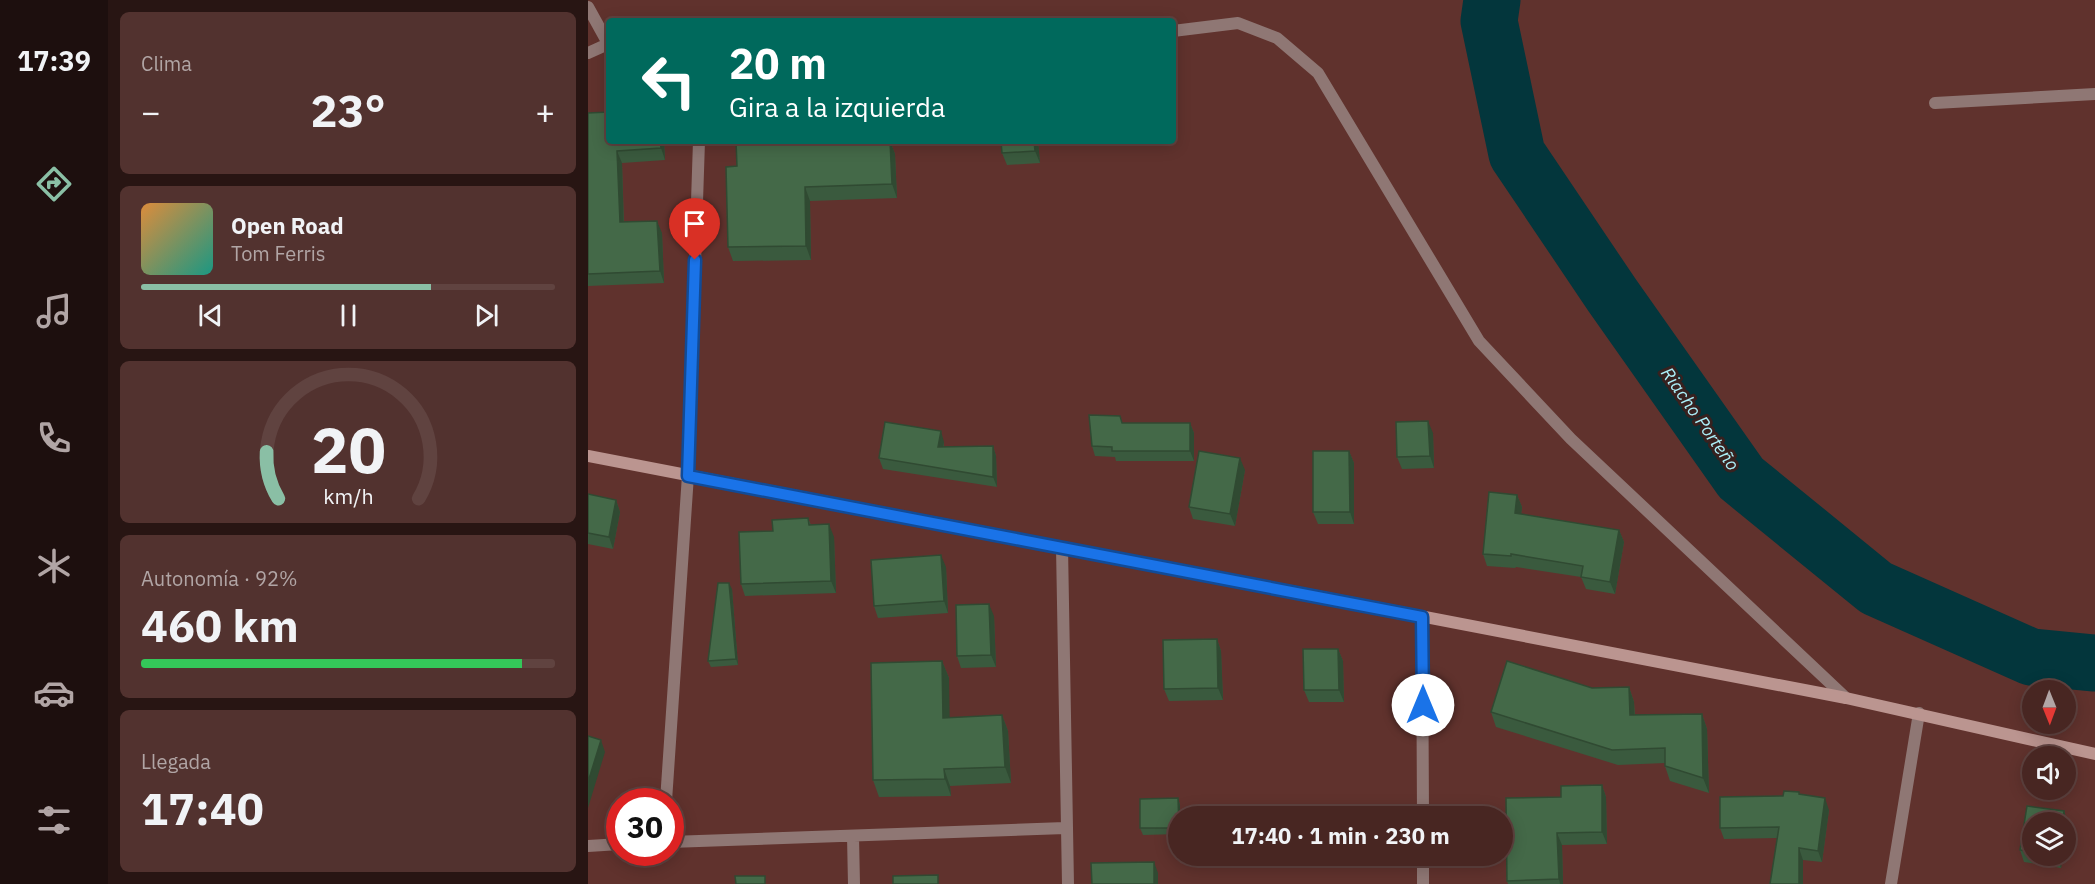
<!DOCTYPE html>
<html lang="es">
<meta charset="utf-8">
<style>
:root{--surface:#482622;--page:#52322f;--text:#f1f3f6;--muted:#b1a5a5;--line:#604340;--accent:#8abfa5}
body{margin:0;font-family:"IBM Plex Sans",sans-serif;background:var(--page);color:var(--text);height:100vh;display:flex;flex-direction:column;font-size:22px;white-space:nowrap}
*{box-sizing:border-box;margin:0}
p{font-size:20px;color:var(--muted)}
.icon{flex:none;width:33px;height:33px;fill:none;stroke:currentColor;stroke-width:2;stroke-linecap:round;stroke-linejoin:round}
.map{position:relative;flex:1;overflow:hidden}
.panel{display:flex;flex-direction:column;gap:12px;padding:12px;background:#281513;width:480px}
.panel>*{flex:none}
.guide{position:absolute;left:18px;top:18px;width:570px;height:126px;border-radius:6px;box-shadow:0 3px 15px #0003,0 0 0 2px var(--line);background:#00695c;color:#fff;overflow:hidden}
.needle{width:39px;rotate:179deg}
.tools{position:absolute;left:1434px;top:680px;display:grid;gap:12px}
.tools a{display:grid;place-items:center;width:54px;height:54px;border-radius:50%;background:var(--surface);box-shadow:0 3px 15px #0003,0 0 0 2px var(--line);font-size:30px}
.speed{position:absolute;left:18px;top:788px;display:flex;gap:12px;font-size:30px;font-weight:700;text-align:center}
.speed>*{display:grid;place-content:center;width:78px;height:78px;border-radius:50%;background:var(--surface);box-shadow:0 3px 15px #0003,0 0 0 2px var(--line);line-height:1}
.speed .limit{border:9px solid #d22;background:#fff;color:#111}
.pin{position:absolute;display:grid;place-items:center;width:51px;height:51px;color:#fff;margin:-62px -26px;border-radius:50% 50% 50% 0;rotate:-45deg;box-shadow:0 0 6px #0007}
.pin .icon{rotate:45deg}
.me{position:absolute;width:66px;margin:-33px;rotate:0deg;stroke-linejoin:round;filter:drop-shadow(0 0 4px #0008)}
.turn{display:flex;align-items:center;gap:21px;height:126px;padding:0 24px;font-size:27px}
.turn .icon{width:78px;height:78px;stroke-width:2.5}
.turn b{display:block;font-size:42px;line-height:51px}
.big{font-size:45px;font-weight:700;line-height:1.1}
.panel .tile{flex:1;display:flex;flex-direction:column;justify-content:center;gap:9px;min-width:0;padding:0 21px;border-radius:9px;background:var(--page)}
.panel .dial{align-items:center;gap:0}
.dial svg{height:156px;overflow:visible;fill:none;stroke:var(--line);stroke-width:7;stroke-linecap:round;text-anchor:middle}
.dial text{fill:var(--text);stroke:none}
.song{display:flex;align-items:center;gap:18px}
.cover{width:72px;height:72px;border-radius:9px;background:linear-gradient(135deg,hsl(30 70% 55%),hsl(170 70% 35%))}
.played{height:6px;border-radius:3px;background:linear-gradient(90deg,var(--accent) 70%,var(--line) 70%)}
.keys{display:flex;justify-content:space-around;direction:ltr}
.heat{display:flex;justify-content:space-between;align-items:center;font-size:33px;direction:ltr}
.charge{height:9px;border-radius:4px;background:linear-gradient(90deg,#34c759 92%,var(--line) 0)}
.trip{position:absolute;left:580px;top:806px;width:345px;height:60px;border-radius:30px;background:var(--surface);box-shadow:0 3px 15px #0003,0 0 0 2px var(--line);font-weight:700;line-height:60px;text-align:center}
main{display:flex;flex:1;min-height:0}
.dock{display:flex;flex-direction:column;width:108px;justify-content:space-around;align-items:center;background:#1d0f0e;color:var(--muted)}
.dock .icon{width:42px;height:42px}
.dock .current{color:var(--accent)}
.dock b{font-size:27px;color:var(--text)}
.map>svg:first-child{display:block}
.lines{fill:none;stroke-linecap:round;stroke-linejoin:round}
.river{stroke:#03363c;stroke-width:57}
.street{stroke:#8f7774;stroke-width:12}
.secondary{stroke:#bb9590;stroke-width:12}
.wall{fill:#3a5a3e}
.shaded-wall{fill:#304a32}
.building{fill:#446948;stroke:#304a32;stroke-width:1.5}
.route-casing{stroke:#114b97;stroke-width:15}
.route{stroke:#1a73e8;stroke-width:10}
.labels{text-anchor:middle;stroke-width:6;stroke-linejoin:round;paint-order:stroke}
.water-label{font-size:18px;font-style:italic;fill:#acf0f9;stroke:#37211f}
</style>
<main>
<nav class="dock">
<b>17:39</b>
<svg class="icon current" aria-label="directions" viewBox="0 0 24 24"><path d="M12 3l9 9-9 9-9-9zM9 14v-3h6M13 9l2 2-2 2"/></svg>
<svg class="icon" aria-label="music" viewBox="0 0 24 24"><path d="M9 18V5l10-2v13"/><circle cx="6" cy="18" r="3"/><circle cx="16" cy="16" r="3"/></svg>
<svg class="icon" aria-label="phone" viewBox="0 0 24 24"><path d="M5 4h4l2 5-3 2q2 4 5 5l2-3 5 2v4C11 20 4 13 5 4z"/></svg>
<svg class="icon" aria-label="climate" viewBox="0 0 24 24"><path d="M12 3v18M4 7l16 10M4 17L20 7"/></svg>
<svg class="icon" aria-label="car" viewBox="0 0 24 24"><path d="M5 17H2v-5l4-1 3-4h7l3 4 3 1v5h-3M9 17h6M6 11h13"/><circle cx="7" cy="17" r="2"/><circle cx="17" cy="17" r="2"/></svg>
<svg class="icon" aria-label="filters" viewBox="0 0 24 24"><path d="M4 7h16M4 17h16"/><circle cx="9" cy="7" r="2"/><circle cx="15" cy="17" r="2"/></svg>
</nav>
<section class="panel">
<div class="tile"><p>Clima</p>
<div class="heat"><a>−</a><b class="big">23°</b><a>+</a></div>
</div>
<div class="tile">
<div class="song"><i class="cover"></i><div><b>Open Road</b><p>Tom Ferris</p></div></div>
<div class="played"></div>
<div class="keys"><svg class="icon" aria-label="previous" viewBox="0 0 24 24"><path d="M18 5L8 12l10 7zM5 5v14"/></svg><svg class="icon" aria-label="pause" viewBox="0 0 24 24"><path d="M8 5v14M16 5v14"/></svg><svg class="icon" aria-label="next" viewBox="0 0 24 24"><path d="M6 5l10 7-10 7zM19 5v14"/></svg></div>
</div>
<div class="tile dial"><svg viewBox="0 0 100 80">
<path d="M14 69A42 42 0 1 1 86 69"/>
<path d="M14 69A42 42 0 0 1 8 45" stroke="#8abfa5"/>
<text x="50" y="56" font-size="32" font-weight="700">20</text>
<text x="50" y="72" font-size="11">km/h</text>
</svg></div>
<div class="tile"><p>Autonomía · 92%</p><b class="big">460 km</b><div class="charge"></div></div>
<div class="tile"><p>Llegada</p><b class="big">17:40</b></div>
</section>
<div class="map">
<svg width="1507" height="884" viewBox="0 0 1507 884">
<rect width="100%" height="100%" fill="#60322d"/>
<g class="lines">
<!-- river -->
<path class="river" d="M 904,0 L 901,21 L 929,154 L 1024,295 L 1153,478 L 1288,588 L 1443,657 L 1507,663"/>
<!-- street -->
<path class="street" d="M 0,7 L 21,45
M 585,31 L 650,23 L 689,38 L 730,73 L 891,341 L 983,439 L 1258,698
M 0,53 L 20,44
M 1347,103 L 1507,94
M 474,547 L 480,884
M 834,617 L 835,816
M 78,801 L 100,475 L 111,141
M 265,836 L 266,884
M 82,842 L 477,828
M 0,846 L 32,844
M 835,855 L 835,884
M 1303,884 L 1331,713"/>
<!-- secondary -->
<path class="secondary" d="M 0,456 L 1258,698 L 1507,754"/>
</g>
<!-- wall -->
<path class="wall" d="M 0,113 L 76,141 L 77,160 L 34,163 L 36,222 L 74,233 L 76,283 L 0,286 Z
M 148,141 L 302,141 L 307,154 L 309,198 L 222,201 L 223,260 L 145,261 L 140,247 L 149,166 Z
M 413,141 L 450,141 L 452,163 L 419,165 L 414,153 Z
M 532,416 L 534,423 L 602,423 L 606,433 L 606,461 L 528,461 L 527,457 L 507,456 L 504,446 Z
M 845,433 L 846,468 L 814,469 L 809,457 Z
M 356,442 L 356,447 L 405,446 L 408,456 L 409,487 L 295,469 L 291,458 Z
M 761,451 L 766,463 L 766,524 L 730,524 L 725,512 Z
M 657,470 L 647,526 L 605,519 L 601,507 Z
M 0,494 L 28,500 L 32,512 L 25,549 L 0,544 Z
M 929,495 L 934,507 L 933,514 L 1031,530 L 1036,542 L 1027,594 L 998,589 L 993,577 L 928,567 L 927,568 L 899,566 L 895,554 Z
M 220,518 L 223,525 L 246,537 L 248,593 L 157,596 L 153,584 L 185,531 Z
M 358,567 L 360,613 L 290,618 L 286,606 Z
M 144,589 L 150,665 L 123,667 L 120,661 Z
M 406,616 L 408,667 L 373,668 L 369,656 Z
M 629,639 L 633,651 L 635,700 L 581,701 L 576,689 Z
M 750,649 L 755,661 L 756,702 L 721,702 L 716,690 Z
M 354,661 L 361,678 L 361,718 L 414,715 L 420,731 L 423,783 L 362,786 L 363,796 L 291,797 L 285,780 Z
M 1041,687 L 1046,702 L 1047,715 L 1114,714 L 1119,729 L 1121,793 L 1082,781 L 1077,766 L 1077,763 L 1030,765 L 908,727 L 903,712 L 1004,688 Z
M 1014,785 L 1018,797 L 1019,844 L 974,845 L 975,884 L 920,884 L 919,881 L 973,797 Z
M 1211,792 L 1212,794 L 1241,810 L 1234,862 L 1215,860 L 1215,884 L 1182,884 L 1189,838 L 1136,839 L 1132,828 Z
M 590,798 L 592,805 L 591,834 L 555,835 L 552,828 Z
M 1439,806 L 1476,811 L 1480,823 L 1478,839 L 1478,822 L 1444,822 L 1444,855 L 1475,855 L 1473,868 L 1436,862 L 1432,850 Z"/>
<!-- shaded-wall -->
<path class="shaded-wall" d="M 72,141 L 76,141 L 77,160 L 73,148 Z
M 302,141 L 307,154 L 309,198 L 304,184 Z
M 446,141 L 450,141 L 452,163 L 447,151 Z
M 29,151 L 34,163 L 36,235 L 32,222 Z
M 217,187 L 222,201 L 223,260 L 218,246 Z
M 69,221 L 74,233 L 76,283 L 72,271 Z
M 840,421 L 845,433 L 846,468 L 842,456 Z
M 602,423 L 606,433 L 606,461 L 602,451 Z
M 353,431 L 356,442 L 354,457 L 350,447 Z
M 405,446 L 408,456 L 409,487 L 405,477 Z
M 761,451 L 766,463 L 766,524 L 762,512 Z
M 652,458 L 657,470 L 647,526 L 642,514 Z
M 929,495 L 934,507 L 932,526 L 927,513 Z
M 28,500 L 32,512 L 25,549 L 21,537 Z
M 241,524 L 246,537 L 248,593 L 243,581 Z
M 1031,530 L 1036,542 L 1027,594 L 1022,582 Z
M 353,555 L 358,567 L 360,613 L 356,601 Z
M 141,583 L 144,589 L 150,665 L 148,659 Z
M 401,604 L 406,616 L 408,667 L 403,655 Z
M 629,639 L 633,651 L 635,700 L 630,688 Z
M 750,649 L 755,661 L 756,702 L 751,690 Z
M 354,661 L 361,678 L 362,735 L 355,718 Z
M 1041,687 L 1046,702 L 1047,730 L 1042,715 Z
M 1114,714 L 1119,729 L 1121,793 L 1115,778 Z
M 414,715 L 420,731 L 423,783 L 417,767 Z
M 13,740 L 17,752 L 0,808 L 0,782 Z
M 356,769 L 362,786 L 363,796 L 357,779 Z
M 1014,785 L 1018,797 L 1019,844 L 1014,832 Z
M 590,798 L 592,805 L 592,816 L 591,816 L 591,829 Z
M 1237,798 L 1241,810 L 1234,862 L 1230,851 Z
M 1476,811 L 1480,823 L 1478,839 L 1478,822 L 1474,822 Z
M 969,833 L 974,845 L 975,884 L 972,884 L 971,879 Z
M 1211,848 L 1215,860 L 1215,884 L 1211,884 Z
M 1468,855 L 1475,855 L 1473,868 L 1468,856 Z
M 566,862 L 570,873 L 570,884 L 566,884 Z"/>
<!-- building -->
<path class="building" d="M 21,112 L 21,141 L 72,141 L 73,148 L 29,151 L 32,222 L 69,221 L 72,271 L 0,274 L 0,113 Z
M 148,141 L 302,141 L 304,184 L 217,187 L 218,246 L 140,247 L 138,167 L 149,166 Z
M 413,141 L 446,141 L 447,151 L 414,153 Z
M 501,415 L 532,416 L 534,423 L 602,423 L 602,451 L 524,451 L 524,447 L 504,446 Z
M 840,421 L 842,456 L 809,457 L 808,422 Z
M 297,422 L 353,431 L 350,447 L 405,446 L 405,477 L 291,458 Z
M 611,451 L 652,458 L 642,514 L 601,507 Z
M 725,451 L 761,451 L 762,512 L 725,512 Z
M 901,492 L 929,495 L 927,513 L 1031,530 L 1022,582 L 993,577 L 995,566 L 923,554 L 923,556 L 895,554 Z
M 0,494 L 28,500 L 21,537 L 0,533 Z
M 220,518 L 221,525 L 241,524 L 243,581 L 153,584 L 151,532 L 185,531 L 184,520 Z
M 353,555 L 356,601 L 286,606 L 283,560 Z
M 130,583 L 141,583 L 148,659 L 120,661 Z
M 401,604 L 403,655 L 369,656 L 368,605 Z
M 629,639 L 630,688 L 576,689 L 575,640 Z
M 715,649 L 750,649 L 751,690 L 716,690 Z
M 354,661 L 355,718 L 414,715 L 417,767 L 356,769 L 357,779 L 285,780 L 283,663 Z
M 919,661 L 1004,688 L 1041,687 L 1042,715 L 1114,714 L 1115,778 L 1077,766 L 1077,748 L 1024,750 L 903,712 Z
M 0,736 L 13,740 L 0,782 Z
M 1014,785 L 1014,832 L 969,833 L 971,879 L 919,881 L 918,798 L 973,797 L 973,786 Z
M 1196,791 L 1211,792 L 1211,794 L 1237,798 L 1230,851 L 1211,848 L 1211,884 L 1182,884 L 1191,827 L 1132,828 L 1132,797 L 1195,796 Z
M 590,798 L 591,828 L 552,828 L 552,799 Z
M 1439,806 L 1476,811 L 1474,822 L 1444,822 L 1444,852 L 1432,850 Z
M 566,862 L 566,884 L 504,884 L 503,863 Z
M 350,875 L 350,884 L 305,884 L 305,876 Z
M 147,876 L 177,876 L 177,884 L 148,884 Z"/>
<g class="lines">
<defs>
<path id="route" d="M 107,260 L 100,476 L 834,617 L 835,705"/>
</defs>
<!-- route casing -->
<use href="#route" class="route-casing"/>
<!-- route -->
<use href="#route" class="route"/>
</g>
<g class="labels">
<!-- water labels -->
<g class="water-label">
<text transform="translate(1112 419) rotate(55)" y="6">Riacho Porteño</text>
</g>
</g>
</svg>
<div class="tools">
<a><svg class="needle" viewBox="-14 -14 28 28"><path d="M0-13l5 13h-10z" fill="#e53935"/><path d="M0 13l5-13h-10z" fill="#b1a5a5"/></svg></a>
<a><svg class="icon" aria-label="sound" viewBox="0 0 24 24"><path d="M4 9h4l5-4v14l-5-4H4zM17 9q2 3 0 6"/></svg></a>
<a><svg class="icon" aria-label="layers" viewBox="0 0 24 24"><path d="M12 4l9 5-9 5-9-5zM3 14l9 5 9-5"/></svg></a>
</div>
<div class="speed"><div class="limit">30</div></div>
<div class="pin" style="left:107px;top:260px;background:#d93025"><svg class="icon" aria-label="arrive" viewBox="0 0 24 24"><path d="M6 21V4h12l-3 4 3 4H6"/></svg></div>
<svg class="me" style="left:835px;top:705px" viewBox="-20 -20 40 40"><circle r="19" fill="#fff"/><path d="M0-13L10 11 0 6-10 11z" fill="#1a73e8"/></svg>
<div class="trip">17:40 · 1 min · 230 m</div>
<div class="guide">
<div class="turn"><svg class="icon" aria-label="left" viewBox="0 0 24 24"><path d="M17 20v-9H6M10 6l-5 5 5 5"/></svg><div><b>20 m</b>Gira a la izquierda</div></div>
</div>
</div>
</main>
